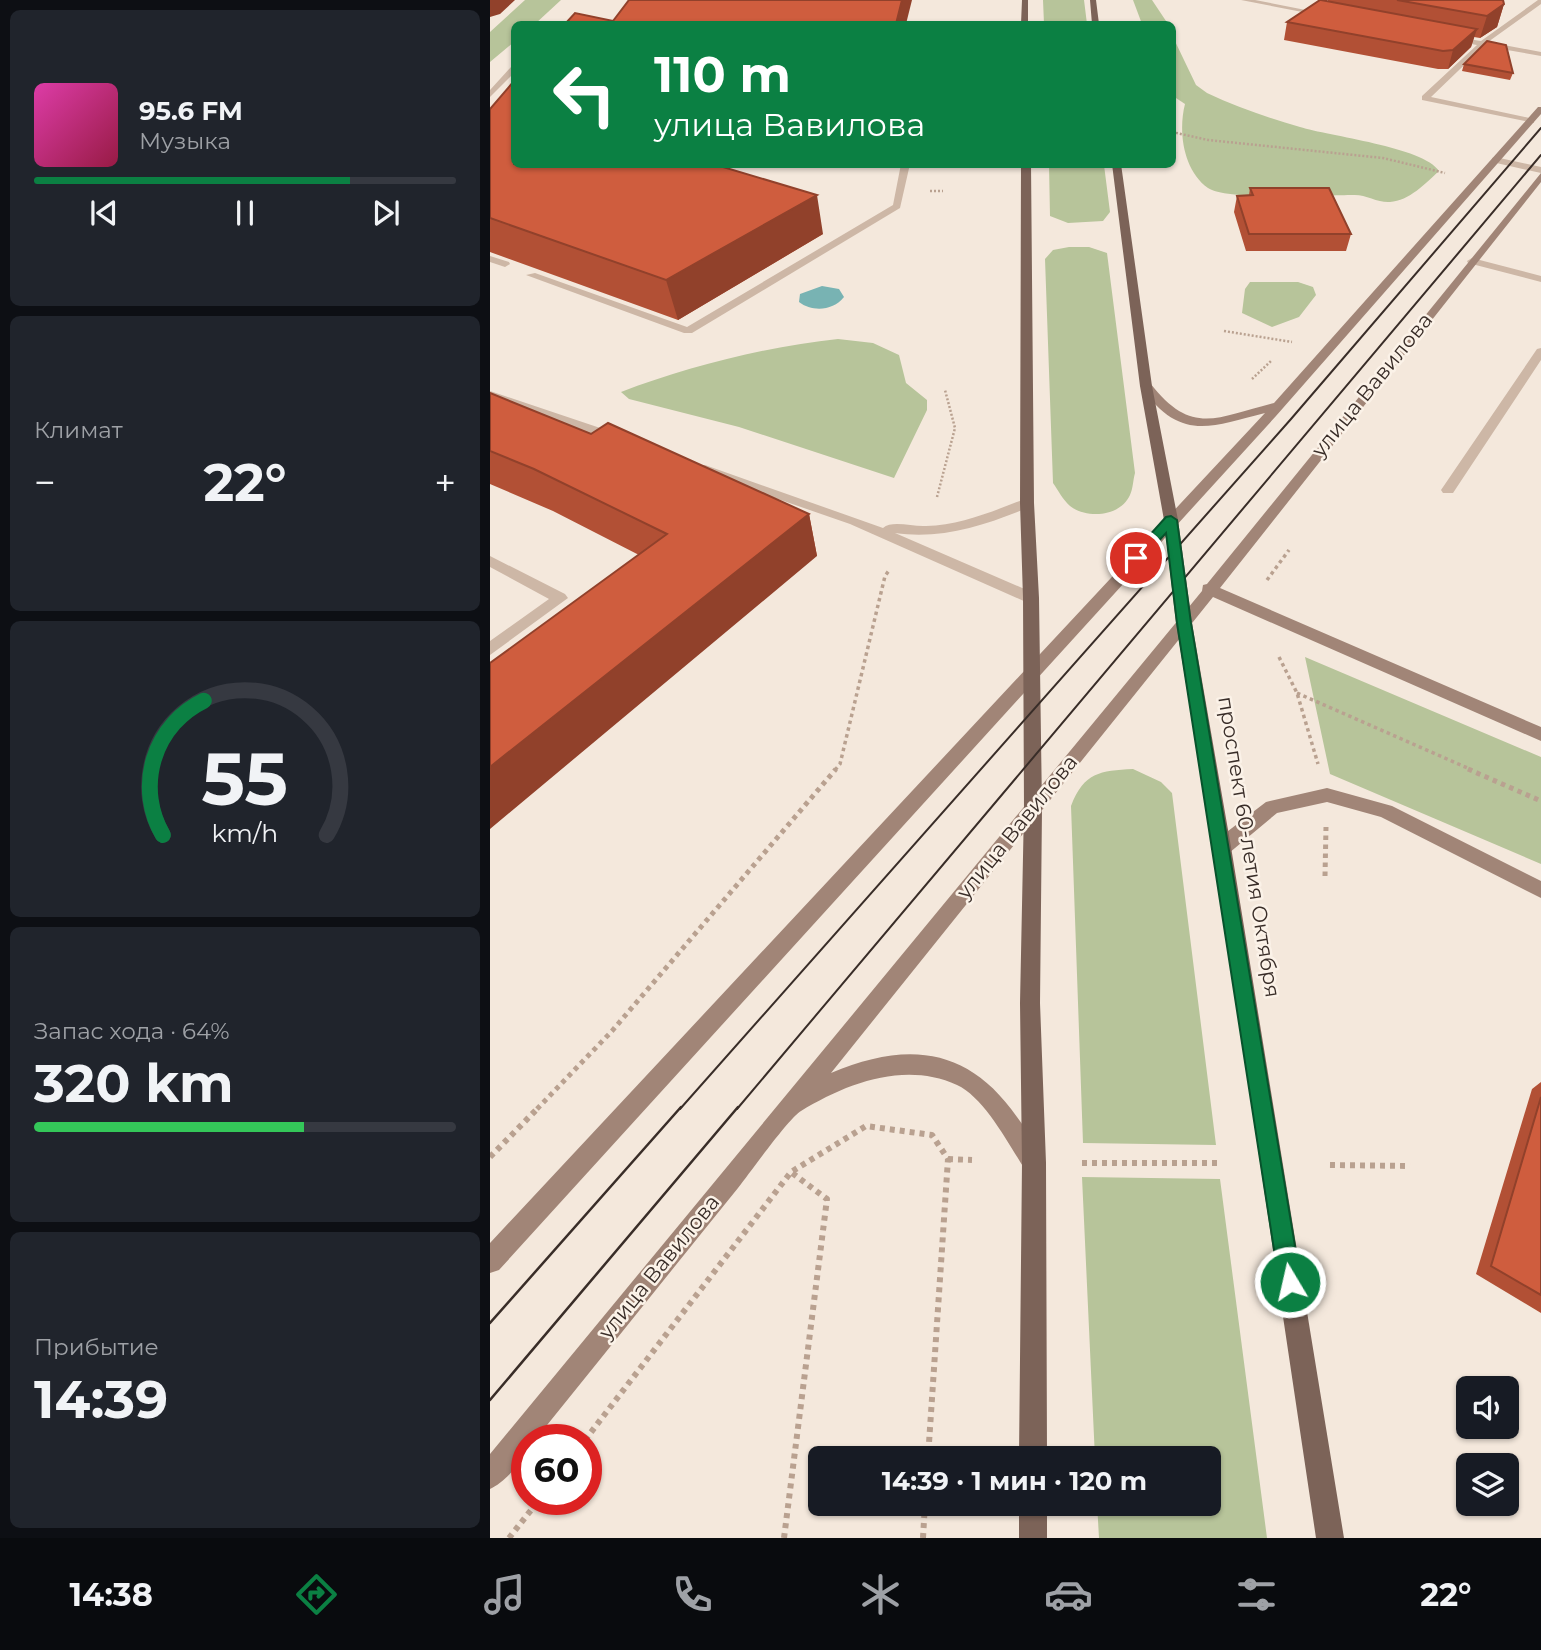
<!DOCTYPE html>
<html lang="ru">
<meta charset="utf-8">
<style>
:root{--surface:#171b24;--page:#20242c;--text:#f1f3f6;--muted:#9ea1a6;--line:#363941;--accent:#0b8043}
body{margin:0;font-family:Montserrat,sans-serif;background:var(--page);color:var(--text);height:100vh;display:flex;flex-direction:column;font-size:26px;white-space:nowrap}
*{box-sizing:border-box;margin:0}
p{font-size:23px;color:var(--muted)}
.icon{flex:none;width:38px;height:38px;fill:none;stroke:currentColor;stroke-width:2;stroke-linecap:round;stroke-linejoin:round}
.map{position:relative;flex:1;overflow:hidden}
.details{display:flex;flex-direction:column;gap:10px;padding:10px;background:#0d0f14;width:490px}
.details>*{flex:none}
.banner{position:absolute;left:21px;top:21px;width:665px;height:147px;border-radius:10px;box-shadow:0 2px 5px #0004;background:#0b8043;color:#fff;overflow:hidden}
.tools{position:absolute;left:966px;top:1376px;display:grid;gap:14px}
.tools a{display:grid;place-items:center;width:63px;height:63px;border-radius:10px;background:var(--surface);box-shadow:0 2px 5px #0004;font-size:35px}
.speed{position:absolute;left:21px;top:1424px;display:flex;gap:14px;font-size:35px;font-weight:700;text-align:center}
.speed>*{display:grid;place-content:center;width:91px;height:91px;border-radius:50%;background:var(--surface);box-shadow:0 2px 5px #0004;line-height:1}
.speed .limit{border:10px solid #d22;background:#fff;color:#111}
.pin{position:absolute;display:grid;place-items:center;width:60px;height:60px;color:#fff;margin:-30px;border:4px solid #fff;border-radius:50%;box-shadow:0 2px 7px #0007}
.me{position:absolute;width:77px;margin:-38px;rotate:351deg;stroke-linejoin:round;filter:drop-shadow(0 0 5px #0008)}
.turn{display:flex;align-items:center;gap:24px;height:147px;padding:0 28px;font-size:32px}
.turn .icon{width:91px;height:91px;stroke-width:2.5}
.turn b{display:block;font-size:49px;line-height:60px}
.big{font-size:52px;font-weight:700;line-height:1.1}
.details .tile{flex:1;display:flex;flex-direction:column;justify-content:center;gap:10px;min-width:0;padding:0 24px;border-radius:10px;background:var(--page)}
.details .dial{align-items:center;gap:0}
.dial svg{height:182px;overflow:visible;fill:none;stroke:var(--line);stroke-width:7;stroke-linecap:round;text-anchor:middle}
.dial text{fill:var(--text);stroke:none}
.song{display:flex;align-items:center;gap:21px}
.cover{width:84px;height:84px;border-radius:10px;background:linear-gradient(135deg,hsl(320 70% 55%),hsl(340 70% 35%))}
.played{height:7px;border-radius:4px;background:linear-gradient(90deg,var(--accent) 75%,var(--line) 75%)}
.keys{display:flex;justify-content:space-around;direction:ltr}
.heat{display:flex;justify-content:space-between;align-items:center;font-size:38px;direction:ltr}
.charge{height:10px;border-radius:5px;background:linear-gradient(90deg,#34c759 64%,var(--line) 0)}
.trip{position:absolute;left:318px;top:1446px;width:413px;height:70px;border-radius:10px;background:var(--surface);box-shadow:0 2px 5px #0004;font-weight:700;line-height:70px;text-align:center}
.tab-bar{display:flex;height:112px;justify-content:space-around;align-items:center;background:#090b0e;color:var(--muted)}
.tab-bar .icon{width:49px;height:49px}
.tab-bar .on{color:var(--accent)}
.tab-bar b{font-size:32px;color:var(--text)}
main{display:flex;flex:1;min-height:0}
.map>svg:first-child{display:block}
.green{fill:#b7c49a}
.water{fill:#78b3b3}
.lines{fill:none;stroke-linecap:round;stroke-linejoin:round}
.path-far3{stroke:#b9a190;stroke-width:2.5;stroke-dasharray:2 2;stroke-linecap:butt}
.path-far2{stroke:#b9a190;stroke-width:3.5;stroke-dasharray:3.5 3.5;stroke-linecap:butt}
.path-far1{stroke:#b9a190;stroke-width:5;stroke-dasharray:4.5 4.5;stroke-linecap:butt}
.path{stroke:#b9a190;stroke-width:6;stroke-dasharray:5 5;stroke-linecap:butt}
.lane{fill:#cdb7a6;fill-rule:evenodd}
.street{fill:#cdb7a6;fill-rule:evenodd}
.secondary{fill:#a18577;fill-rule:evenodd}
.primary{fill:#7c6358;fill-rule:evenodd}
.tram-far1{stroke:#392d28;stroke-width:2}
.tram{stroke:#392d28;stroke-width:2.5}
.wall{fill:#b25035}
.shaded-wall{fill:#91412b}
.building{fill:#cf5d3e;stroke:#91412b;stroke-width:2}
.route{fill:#0b8043;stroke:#07532c;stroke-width:2}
.labels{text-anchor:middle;stroke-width:5;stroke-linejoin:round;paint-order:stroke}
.street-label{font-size:21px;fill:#392d28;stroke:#fbf2e8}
</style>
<main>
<section class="details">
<div class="tile">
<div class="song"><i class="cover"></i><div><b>95.6 FM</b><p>Музыка</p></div></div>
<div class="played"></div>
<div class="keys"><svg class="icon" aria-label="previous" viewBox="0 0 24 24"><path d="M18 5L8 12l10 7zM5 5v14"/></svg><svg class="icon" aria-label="pause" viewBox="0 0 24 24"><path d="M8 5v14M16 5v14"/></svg><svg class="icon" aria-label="next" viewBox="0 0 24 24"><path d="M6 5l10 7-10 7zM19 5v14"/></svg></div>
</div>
<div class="tile"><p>Климат</p>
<div class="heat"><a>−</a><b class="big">22°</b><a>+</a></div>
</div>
<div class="tile dial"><svg viewBox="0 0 100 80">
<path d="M14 69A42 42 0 1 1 86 69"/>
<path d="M14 69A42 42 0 0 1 32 10" stroke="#0b8043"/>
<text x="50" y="56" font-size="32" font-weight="700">55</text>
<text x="50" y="72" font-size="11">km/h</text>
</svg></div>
<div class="tile"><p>Запас хода · 64%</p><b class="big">320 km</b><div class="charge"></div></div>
<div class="tile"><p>Прибытие</p><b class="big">14:39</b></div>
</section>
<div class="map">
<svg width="1051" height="1538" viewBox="0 0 1051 1538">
<rect width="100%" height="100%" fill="#f4e8dc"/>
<!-- green -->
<path class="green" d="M 35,0 L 71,0 L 45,24 L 24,24 L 24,42 L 0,62 L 0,32 Z
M 553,0 L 594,0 L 597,24 L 554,24 Z
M 643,0 L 662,0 L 678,24 L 652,24 Z
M 682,35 L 706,85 L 717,93 C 747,107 778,118 810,127 C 838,136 934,147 949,171 C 936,183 919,201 900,202 C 888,203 875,194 863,195 C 836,195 736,201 718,188 C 693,170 688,131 695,104 L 683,96 Z
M 559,165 L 614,165 L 620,212 L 613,221 L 578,223 L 560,216 Z
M 579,247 L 599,247 L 617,253 L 645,473 C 643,480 643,489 640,495 C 630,517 597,519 580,506 C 573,500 568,490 563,483 L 555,259 L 563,250 Z
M 760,282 L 808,282 L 823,287 L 826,295 L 809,317 L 782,327 L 752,313 L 755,289 Z
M 348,339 L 383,343 L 409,355 L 416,383 L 437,400 L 437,410 L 404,478 L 249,427 L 139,399 L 131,392 C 196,367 279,346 348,339 Z
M 815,657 L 1051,757 L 1051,864 L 840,774 Z
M 643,769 L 671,782 L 682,793 L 726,1145 L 593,1143 L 581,806 C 594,772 610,771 643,769 Z
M 592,1177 L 730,1179 L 777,1538 L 609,1538 L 607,1503 L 719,1503 L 719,1458 L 605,1458 Z"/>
<!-- water -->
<path class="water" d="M 332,286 L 349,289 L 354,297 C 343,311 322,312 309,302 L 310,294 Z"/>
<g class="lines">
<!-- path-far3 -->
<path class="path-far3" d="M 682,132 L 718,140 L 893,158 L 955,173
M 440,191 L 453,191
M 734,331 L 802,342
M 762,379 L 781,361
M 447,497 L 465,428 L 455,390"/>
<!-- path-far2 -->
<path class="path-far2" d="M 777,580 L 799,550
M 789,657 L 807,693 L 828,764
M 807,693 L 982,770
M 345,770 L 350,764 L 395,576 L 400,569"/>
<!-- path-far1 -->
<path class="path-far1" d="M 978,769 L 1051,801
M 835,876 L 836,827
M 47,1109 L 122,1031 L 346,769"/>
<!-- path -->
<path class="path" d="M 0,1157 L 49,1107
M 458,1159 L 482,1160
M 592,1163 L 727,1163
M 840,1165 L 920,1166
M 95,1440 L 301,1172 L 376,1126 L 442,1135 L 458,1159 L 438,1458
M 19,1538 L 49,1500
M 294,1538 L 337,1199 L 301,1172
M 433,1538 L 435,1503"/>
<!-- lane -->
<path class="lane" d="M 751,0 L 765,0 L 841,15 L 838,17 Z
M 1048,0 L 1051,0 L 1051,4 L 998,42 L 1051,52 L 1051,56 L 994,46 L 941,97 L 1044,119 L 1044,123 L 932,100 L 932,96 L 987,45 L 958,40 L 958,36 L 991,41 Z
M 21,67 L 24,67 L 24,73 L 0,97 L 0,90 Z
M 411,164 L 420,164 L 410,208 L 202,333 L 194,333 L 36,275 L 45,273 L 197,327 L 403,205 Z
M 0,256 L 19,262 L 20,264 L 15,267 L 0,262 Z
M 982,258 L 1051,276 L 1051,282 L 978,263 L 977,261 Z
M 1051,348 L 1051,360 L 965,490 L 963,493 L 953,493 L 951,490 L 1047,349 Z
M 0,391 L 131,435 L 132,438 L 126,442 L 121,441 L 0,399 Z
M 215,465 L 393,528 C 402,520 423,527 436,526 C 470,525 501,512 532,500 L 542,500 L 542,506 C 498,524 454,540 405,533 L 546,594 L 549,598 L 541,603 L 536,602 L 360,524 L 210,472 L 210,466 Z
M 0,556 L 75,594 L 78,598 L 0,655 L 0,641 L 59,599 L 0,567 Z"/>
<!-- street -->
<path class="street" d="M 1005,157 L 1051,167 L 1051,173 L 1002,162 L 1002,158 Z"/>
<!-- secondary -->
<path class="secondary" d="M 1048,107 L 1051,107 L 1051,114 L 786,416 L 9,1270 L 0,1273 L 0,1243 L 775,413 C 717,428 690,441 650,386 L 652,383 L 660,383 C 702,437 727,417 784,403 Z
M 1051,173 L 1051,182 L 730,588 L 1051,727 L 1051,741 L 723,597 L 341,1073 C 416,1041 478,1046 527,1117 C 537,1131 549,1147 556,1163 L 552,1171 L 544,1175 L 536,1171 C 519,1145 495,1098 467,1085 C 415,1061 357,1083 311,1111 C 298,1119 260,1173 248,1188 C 180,1272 113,1356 45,1440 L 37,1440 C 37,1458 16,1482 0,1489 L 0,1454 L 689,619 L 712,591 L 713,585 L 717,584 Z
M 837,788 L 902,806 L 1051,881 L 1051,898 L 891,817 L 837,802 L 787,813 L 739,853 L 732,855 L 725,853 L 723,847 L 725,841 L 776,802 Z"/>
<!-- primary -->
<path class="primary" d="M 532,0 L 538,0 L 538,24 L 531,24 Z
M 600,0 L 606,0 L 609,24 L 602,24 Z
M 531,164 L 541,164 L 544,503 L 549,598 L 552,808 L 550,1003 L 556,1163 L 557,1458 L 529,1458 L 532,1163 L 530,1003 L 534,808 L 533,598 L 530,503 Z
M 622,164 L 631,164 L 662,386 L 688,520 L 702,623 L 741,847 L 854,1538 L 826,1538 L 723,847 L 686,623 L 674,520 L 650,386 Z
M 529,1503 L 557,1503 L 557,1538 L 529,1538 Z"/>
<!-- tram-far1 -->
<path class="tram-far1" d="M 190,1109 L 801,419 L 1051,128
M 247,1109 L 1051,155"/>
<!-- tram -->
<path class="tram" d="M 0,1323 L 191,1107
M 0,1400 L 248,1107"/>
</g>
<!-- wall -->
<path class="wall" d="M 838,0 L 1013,0 L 1014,4 L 1007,27 L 990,38 L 984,37 L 981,47 L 958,69 L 948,69 L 794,40 L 797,22 L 838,1 Z
M 974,64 L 1023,73 L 1020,80 L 972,71 Z
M 0,109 L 24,164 L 333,234 L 188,320 L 0,252 Z
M 760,188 L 861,234 L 856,251 L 756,251 L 744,212 L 747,196 L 759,195 Z
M 0,393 L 101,434 L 319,514 L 327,556 L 149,555 L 63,511 L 0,484 Z
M 1051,1082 L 1051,1313 L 986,1274 L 1042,1089 Z"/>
<!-- shaded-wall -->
<path class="shaded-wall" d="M 0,0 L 25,0 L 10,14 L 0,17 Z
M 412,0 L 422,0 L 416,24 L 406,24 Z
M 1014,4 L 1007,27 L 990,38 L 997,16 Z
M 987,29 L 981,47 L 958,69 L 963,50 Z
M 327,195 L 333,234 L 188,320 L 176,280 Z
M 319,514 L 327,556 L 0,829 L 0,767 Z"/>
<!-- building -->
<path class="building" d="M 139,0 L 412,0 L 406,24 L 75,24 L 85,13 L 123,21 Z
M 830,0 L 831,0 L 987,29 L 963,50 L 953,51 L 797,22 Z
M 907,0 L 1013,0 L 1014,4 L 997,16 Z
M 997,41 L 1016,45 L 1023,73 L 974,64 Z
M 24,81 L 24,164 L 223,164 L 327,195 L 176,280 L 0,218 L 0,109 Z
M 760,188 L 839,188 L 861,234 L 759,234 L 747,196 L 763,195 Z
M 0,393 L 101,434 L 118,423 L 319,514 L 0,767 L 0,663 L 177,534 L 44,469 L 0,451 Z
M 1051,1097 L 1051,1295 L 1001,1266 Z"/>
<!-- route -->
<path class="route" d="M 681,516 L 687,520 L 701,623 L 811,1282 L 808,1290 L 800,1294 L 792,1290 L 789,1282 L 687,623 L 676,533 L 650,561 L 641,561 L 639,558 L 676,517 Z"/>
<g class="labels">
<!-- street labels -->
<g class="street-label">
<text transform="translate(882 385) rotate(-51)" y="7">улица Вавилова</text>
<text transform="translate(527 827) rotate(-51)" y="7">улица Вавилова</text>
<text transform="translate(759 847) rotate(81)" y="7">проспект 60-летия Октября</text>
<text transform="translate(169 1267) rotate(-51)" y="7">улица Вавилова</text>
</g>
</g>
</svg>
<div class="tools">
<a><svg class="icon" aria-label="sound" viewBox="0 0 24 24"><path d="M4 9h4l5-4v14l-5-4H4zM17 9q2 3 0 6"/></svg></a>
<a><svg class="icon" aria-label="layers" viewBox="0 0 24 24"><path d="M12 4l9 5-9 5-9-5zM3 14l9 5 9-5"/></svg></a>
</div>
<div class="speed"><div class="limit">60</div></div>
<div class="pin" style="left:646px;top:558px;background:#d93025"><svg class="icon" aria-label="arrive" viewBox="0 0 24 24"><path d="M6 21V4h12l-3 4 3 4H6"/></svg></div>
<svg class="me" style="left:800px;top:1282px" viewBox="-20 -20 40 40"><circle r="17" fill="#0b8043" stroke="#fff" stroke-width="3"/><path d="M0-11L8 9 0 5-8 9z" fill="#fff"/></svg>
<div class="trip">14:39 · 1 мин · 120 m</div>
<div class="banner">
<div class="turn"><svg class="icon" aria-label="left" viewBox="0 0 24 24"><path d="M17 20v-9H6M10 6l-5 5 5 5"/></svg><div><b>110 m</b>улица Вавилова</div></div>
</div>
</div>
</main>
<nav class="tab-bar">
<b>14:38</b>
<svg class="icon on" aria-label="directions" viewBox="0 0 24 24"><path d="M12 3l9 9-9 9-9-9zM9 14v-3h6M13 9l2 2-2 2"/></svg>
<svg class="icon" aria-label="music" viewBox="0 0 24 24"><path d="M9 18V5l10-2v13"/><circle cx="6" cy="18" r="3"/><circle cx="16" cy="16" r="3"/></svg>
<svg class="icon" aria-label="phone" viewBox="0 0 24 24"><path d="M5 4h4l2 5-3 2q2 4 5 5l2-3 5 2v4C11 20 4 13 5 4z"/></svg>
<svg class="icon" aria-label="climate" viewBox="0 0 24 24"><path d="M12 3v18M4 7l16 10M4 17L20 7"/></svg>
<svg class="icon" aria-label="car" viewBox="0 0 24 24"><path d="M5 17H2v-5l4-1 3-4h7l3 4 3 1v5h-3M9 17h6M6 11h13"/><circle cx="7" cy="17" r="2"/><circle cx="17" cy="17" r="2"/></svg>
<svg class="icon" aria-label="filters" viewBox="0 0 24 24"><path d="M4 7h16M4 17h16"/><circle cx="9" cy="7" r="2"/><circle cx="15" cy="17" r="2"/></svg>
<b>22°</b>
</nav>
